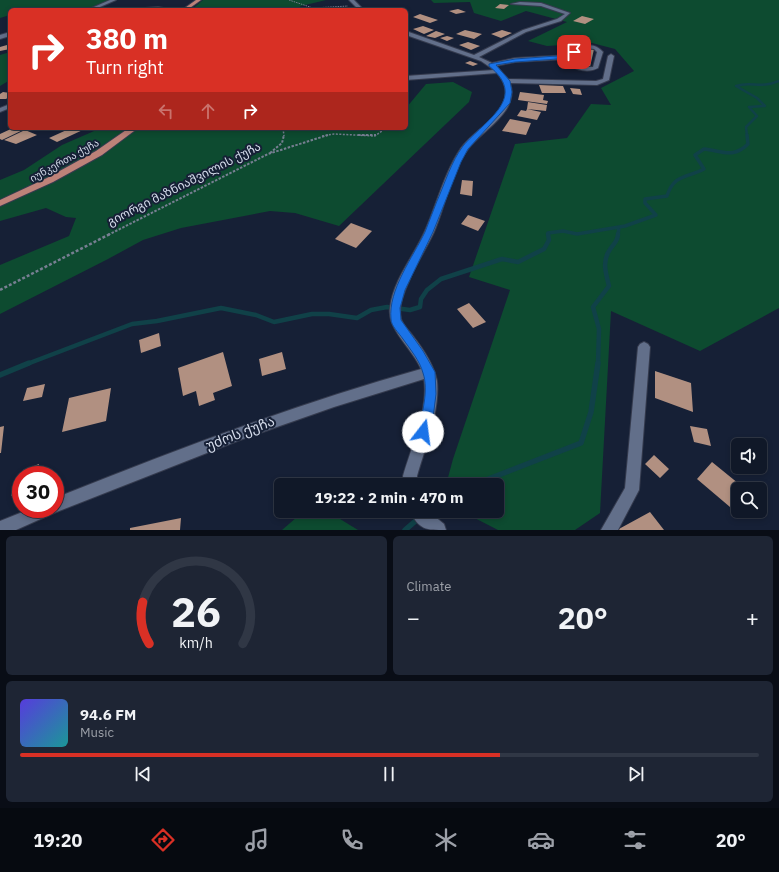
<!DOCTYPE html>
<meta charset="utf-8">
<style>
:root{--surface:#101828;--page:#1e2534;--text:#f1f3f6;--muted:#9ca0a8;--line:#303745;--accent:#d93025}
body{margin:0;font-family:"IBM Plex Sans","Noto Sans Georgian",sans-serif;background:var(--page);color:var(--text);height:100vh;display:flex;flex-direction:column;font-size:15px;white-space:nowrap}
*{box-sizing:border-box;margin:0}
p{font-size:13px;color:var(--muted)}
.icon{flex:none;width:22px;height:22px;fill:none;stroke:currentColor;stroke-width:2;stroke-linecap:round;stroke-linejoin:round}
.map{position:relative;height:530px;overflow:hidden}
.side{display:flex;flex-direction:column;gap:6px;padding:6px;background:#090d16;flex:1}
.side>*{flex:none}
.hud{position:absolute;left:8px;top:8px;width:400px;height:122px;border-radius:6px;box-shadow:0 2px 6px #0003,0 0 0 1px var(--line);background:#d93025;color:#fff;overflow:hidden}
.controls{position:absolute;left:731px;top:438px;display:grid;gap:8px}
.controls a{display:grid;place-items:center;width:36px;height:36px;border-radius:6px;background:var(--surface);box-shadow:0 2px 6px #0003,0 0 0 1px var(--line);font-size:20px}
.speed{position:absolute;left:12px;top:466px;display:flex;gap:8px;font-size:20px;font-weight:700;text-align:center}
.speed>*{display:grid;place-content:center;width:52px;height:52px;border-radius:50%;background:var(--surface);box-shadow:0 2px 6px #0003,0 0 0 1px var(--line);line-height:1}
.speed .limit{border:6px solid #d22;background:#fff;color:#111}
.pin{position:absolute;display:grid;place-items:center;width:34px;height:34px;color:#fff;margin:-17px;border-radius:8px;box-shadow:0 2px 6px #0006}
.me{position:absolute;width:44px;margin:-22px;rotate:15deg;stroke-linejoin:round;filter:drop-shadow(0 0 3px #0008)}
.turn{display:flex;align-items:center;gap:14px;height:84px;padding:0 12px;font-size:18px}
.turn .icon{width:52px;height:52px;stroke-width:2.5}
.turn b{display:block;font-size:28px;line-height:34px}
.lanes{display:flex;align-items:center;height:38px;padding:0 12px;background:#0003;justify-content:center;gap:20px;direction:ltr}
.lanes .off{opacity:.35}
.big{font-size:30px;font-weight:700;line-height:1.1}
.side .card{flex:1;display:flex;flex-direction:column;justify-content:center;gap:6px;min-width:0;padding:0 14px;border-radius:6px;background:var(--page)}
.side .dial{align-items:center;gap:0}
.dial svg{height:104px;overflow:visible;fill:none;stroke:var(--line);stroke-width:7;stroke-linecap:round;text-anchor:middle}
.dial text{fill:var(--text);stroke:none}
.song{display:flex;align-items:center;gap:12px}
.cover{width:48px;height:48px;border-radius:6px;background:linear-gradient(135deg,hsl(250 70% 55%),hsl(180 70% 35%))}
.played{height:4px;border-radius:2px;background:linear-gradient(90deg,var(--accent) 65%,var(--line) 65%)}
.keys{display:flex;justify-content:space-around;direction:ltr}
.heat{display:flex;justify-content:space-between;align-items:center;font-size:22px;direction:ltr}
.side .tiles{flex:1;display:grid;gap:6px;grid-template-columns:1fr 1fr}
.card:last-child{grid-column:span 2}
.trip{position:absolute;left:274px;top:478px;width:230px;height:40px;border-radius:6px;background:var(--surface);box-shadow:0 2px 6px #0003,0 0 0 1px var(--line);font-weight:700;line-height:40px;text-align:center}
.tab-bar{display:flex;height:64px;justify-content:space-around;align-items:center;background:#060a10;color:var(--muted)}
.tab-bar .icon{width:28px;height:28px}
.tab-bar .current{color:var(--accent)}
.tab-bar b{font-size:18px;color:var(--text)}
.map>svg:first-child{display:block}
.green{fill:#0d4b30}
.lines{fill:none;stroke-linecap:round;stroke-linejoin:round}
.stream-far3{stroke:#104148;stroke-width:2.5}
.stream-far2{stroke:#104148;stroke-width:3.5}
.stream-far1{stroke:#104148;stroke-width:4.5}
.stream{stroke:#104148;stroke-width:5.5}
.building{fill:#b19081}
.minor-casing{stroke:#353b4e;stroke-width:2}
.major-casing{stroke:#353b4e;stroke-width:2}
.path-far3{stroke:#777f92;stroke-width:1;stroke-dasharray:1.5 1;stroke-linecap:butt}
.path-far2{stroke:#777f92;stroke-width:1.5;stroke-dasharray:2 1.5;stroke-linecap:butt}
.path-far1{stroke:#777f92;stroke-width:2;stroke-dasharray:2.5 1.5;stroke-linecap:butt}
.path{stroke:#777f92;stroke-width:2.5;stroke-dasharray:3 2;stroke-linecap:butt}
.minor{fill:#626f8a;fill-rule:evenodd}
.major{fill:#bd8279;fill-rule:evenodd}
.route{fill:#1a73e8;stroke:#114b97}
.labels{text-anchor:middle;stroke-width:4;stroke-linejoin:round;paint-order:stroke}
.far-street-label{font-size:10px;fill:#d4dbea;stroke:#162036}
.street-label{font-size:12px;fill:#d4dbea;stroke:#162036}
.near-street-label{font-size:14px;fill:#d4dbea;stroke:#162036}
</style>
<div class="map">
<svg width="779" height="530" viewBox="0 0 779 530">
<rect width="100%" height="100%" fill="#162036"/>
<!-- green -->
<path class="green" d="M 0,0 L 114,0 L 89,10 L 10,10 L 10,15 L 0,18 Z
M 203,0 L 326,0 L 301,6 L 298,8 L 299,10 L 191,10 Z
M 431,0 L 779,0 L 779,308 L 700,351 L 611,311 L 600,513 L 575,530 L 498,530 L 461,511 L 497,511 L 497,485 L 446,485 L 453,459 L 510,290 L 469,277 L 515,144 L 567,138 L 591,104 L 611,105 L 601,88 L 634,71 L 615,49 L 592,43 L 547,46 L 528,41 L 567,22 L 526,11 L 501,21 L 474,13 L 470,2 L 434,3 Z
M 10,52 L 10,80 L 0,86 L 0,55 Z
M 453,82 L 472,92 L 469,102 L 339,226 L 295,213 L 270,211 L 181,228 L 143,240 L 108,259 L 0,314 L 0,265 L 69,236 L 76,218 L 66,217 L 46,208 L 0,221 L 0,180 L 24,170 L 62,145 L 101,128 L 406,128 L 406,108 L 426,84 Z
M 304,511 L 327,511 L 358,530 L 282,530 Z"/>
<g class="lines">
<!-- stream-far3 -->
<path class="stream-far3" d="M 747,136 L 746,127 L 757,116 L 749,107 L 765,106 L 757,98 L 736,86 C 751,81 761,89 779,81"/>
<!-- stream-far2 -->
<path class="stream-far2" d="M 548,235 L 548,233 L 563,231 L 577,234 L 625,226 L 656,215 L 645,203 L 645,199 L 667,196 C 674,174 687,178 704,169 L 695,155 L 704,149 C 722,151 733,159 748,144 L 747,135
M 618,235 L 619,227"/>
<!-- stream-far1 -->
<path class="stream-far1" d="M 27,364 L 132,324 L 157,321 L 221,308 L 256,315 L 274,322 L 312,314 L 329,314 L 357,318 L 371,310 L 387,307 L 410,310 L 420,307 L 421,299 L 427,290 L 441,279 L 502,259 L 518,262 L 544,249 L 549,240 L 548,234
M 598,364 L 599,329 L 593,307 L 609,286 C 606,274 602,262 609,251 C 613,244 618,242 618,234"/>
<!-- stream -->
<path class="stream" d="M 0,375 L 29,363
M 473,485 L 581,443 L 591,412 L 598,363
M 405,530 L 427,511"/>
</g>
<!-- building -->
<path class="building" d="M 500,4 L 509,5 L 504,9 L 495,8 Z
M 458,9 L 466,12 L 456,14 L 449,11 Z
M 420,14 L 438,20 L 430,23 L 413,17 Z
M 582,16 L 594,19 L 585,24 L 573,21 Z
M 423,26 L 434,30 L 424,34 L 413,29 Z
M 465,30 L 482,34 L 474,39 L 456,34 Z
M 502,30 L 512,33 L 501,38 L 491,34 Z
M 436,31 L 445,34 L 435,38 L 426,36 Z
M 447,36 L 454,38 L 447,41 L 440,38 Z
M 468,42 L 480,46 L 471,50 L 459,45 Z
M 7,45 L 10,45 L 10,49 L 0,51 L 0,47 Z
M 581,47 L 594,49 L 590,67 L 576,65 Z
M 470,61 L 478,64 L 473,66 L 465,63 Z
M 539,85 L 563,86 L 566,93 L 542,93 Z
M 570,88 L 580,89 L 582,95 L 573,94 Z
M 3,92 L 10,93 L 8,96 L 10,96 L 6,99 L 0,99 L 0,94 Z
M 520,92 L 544,95 L 543,100 L 548,101 L 547,104 L 518,100 Z
M 528,102 L 547,105 L 546,111 L 527,109 Z
M 527,109 L 541,112 L 537,120 L 517,116 L 521,110 L 526,111 Z
M 510,119 L 531,123 L 526,135 L 502,131 Z
M 13,128 L 27,128 L 2,140 L 0,139 L 0,134 Z
M 71,128 L 87,128 L 57,142 L 49,138 Z
M 25,130 L 37,135 L 16,144 L 4,140 Z
M 462,180 L 473,181 L 472,196 L 460,194 Z
M 468,215 L 485,221 L 478,231 L 461,224 Z
M 351,223 L 372,231 L 356,248 L 335,239 Z
M 469,303 L 486,322 L 473,328 L 457,309 Z
M 159,333 L 161,346 L 141,353 L 139,340 Z
M 223,352 L 232,386 L 213,393 L 215,400 L 199,406 L 196,391 L 183,396 L 178,368 Z
M 282,352 L 286,369 L 262,376 L 259,359 Z
M 655,371 L 691,383 L 693,412 L 655,398 Z
M 45,384 L 42,397 L 23,401 L 27,388 Z
M 111,388 L 106,421 L 62,432 L 69,398 Z
M 4,426 L 1,453 L 0,453 L 0,427 Z
M 690,426 L 707,429 L 711,446 L 694,442 Z
M 654,455 L 669,469 L 660,478 L 645,464 Z
M 712,462 L 744,488 L 738,489 L 738,496 L 730,507 L 697,479 Z
M 39,464 L 37,475 L 22,475 L 23,470 Z
M 21,479 L 21,502 L 17,504 L 19,493 L 11,496 L 14,482 Z
M 650,512 L 664,530 L 617,530 Z
M 181,518 L 180,530 L 130,530 L 130,528 Z"/>
<g class="lines">
<defs>
<path id="minor" d="M 110,0 L 116,0 L 93,10 L 87,10 Z
M 349,0 L 354,0 L 364,10 L 359,10 Z
M 520,2 L 541,3 L 570,13 L 561,21 L 526,32 L 479,57 L 492,63 L 515,58 L 570,55 L 574,48 C 584,44 595,43 603,52 L 598,68 C 589,73 576,71 569,63 L 569,59 L 515,62 L 496,66 L 508,79 L 596,81 L 603,79 L 608,56 L 611,54 L 614,56 L 609,80 L 597,85 L 510,83 C 520,111 483,130 469,148 C 450,172 446,205 434,232 C 426,249 416,264 409,281 C 404,293 398,306 401,319 C 403,325 409,331 413,336 C 424,350 434,365 437,381 C 440,411 425,448 417,476 L 418,485 L 404,485 L 403,476 C 411,448 429,408 424,379 L 334,407 L 240,440 L 54,513 L 16,530 L 0,530 L 0,521 L 30,509 L 55,509 L 55,498 C 175,450 296,404 421,369 C 413,349 387,330 390,308 C 393,280 414,256 425,231 C 437,204 444,173 461,148 C 474,131 496,121 504,101 C 508,91 504,81 497,73 L 406,80 L 406,76 L 494,70 L 481,61 L 406,35 L 406,31 L 474,55 L 523,30 L 557,19 L 565,14 L 541,6 L 511,4 ZM 584,48 L 594,49 L 597,52 L 593,67 L 582,67 L 575,63 L 575,57 L 578,50 Z
M 158,7 L 175,10 L 130,10 L 132,9 Z
M 10,32 L 10,36 L 0,39 L 0,35 Z
M 10,104 L 10,108 L 0,112 L 0,108 Z
M 644,342 L 648,344 L 650,347 L 639,490 L 618,530 L 601,530 L 625,488 L 638,347 L 640,344 Z
M 410,511 L 428,511 L 444,524 L 446,530 C 426,530 419,530 410,511 Z"/>
<path id="major" d="M 196,0 L 201,0 L 187,10 L 182,10 Z
M 129,128 L 138,128 L 102,155 L 53,182 L 0,206 L 0,200 L 47,178 L 96,151 Z"/>
</defs>
<!-- minor casing -->
<use href="#minor" class="minor-casing"/>
<!-- major casing -->
<use href="#major" class="major-casing"/>
<!-- path-far3 -->
<path class="path-far3" d="M 289,0 L 313,8 L 348,6"/>
<!-- path-far2 -->
<path class="path-far2" d="M 283,128 L 284,136
M 322,136 L 334,134 L 375,136 L 386,128"/>
<!-- path-far1 -->
<path class="path-far1" d="M 358,135 L 376,135
M 270,153 L 282,143 L 284,135
M 108,235 L 268,154 L 328,135"/>
<!-- path -->
<path class="path" d="M 0,290 L 110,234"/>
<!-- minor -->
<use href="#minor" class="minor"/>
<!-- major -->
<use href="#major" class="major"/>
</g>
<!-- route -->
<path class="route" d="M 573,51 L 577,52 L 572,58 L 515,62 L 496,65 L 510,81 L 512,92 L 510,103 L 468,149 L 461,162 L 433,232 L 405,290 L 400,308 L 401,320 L 423,351 L 435,372 L 436,394 L 433,418 L 427,437 L 423,438 L 419,437 L 417,432 C 422,416 429,390 423,373 C 420,361 410,349 403,339 C 399,333 391,326 391,319 C 388,290 413,257 425,232 C 429,222 433,211 437,201 C 445,183 451,162 463,146 C 485,120 529,98 489,66 L 489,64 L 515,59 L 570,55 Z"/>
<g class="labels">
<!-- far-street labels -->
<g class="far-street-label">
<text transform="translate(64 160) rotate(-29)" y="4">იუნკერთა ქუჩა</text>
</g>
<!-- street labels -->
<g class="street-label">
<text transform="translate(184 184) rotate(-27)" y="4">გიორგი მაზნიაშვილის ქუჩა</text>
</g>
<!-- near-street labels -->
<g class="near-street-label">
<text transform="translate(240 433) rotate(-21)" y="5">უძოს ქუჩა</text>
</g>
</g>
</svg>
<div class="controls">
<a><svg class="icon" aria-label="sound" viewBox="0 0 24 24"><path d="M4 9h4l5-4v14l-5-4H4zM17 9q2 3 0 6"/></svg></a>
<a><svg class="icon" aria-label="search" viewBox="0 0 24 24"><circle cx="10" cy="10" r="6"/><path d="M15 15l6 6"/></svg></a>
</div>
<div class="speed"><div class="limit">30</div></div>
<div class="pin" style="left:574px;top:52px;background:#d93025"><svg class="icon" aria-label="arrive" viewBox="0 0 24 24"><path d="M6 21V4h12l-3 4 3 4H6"/></svg></div>
<svg class="me" style="left:423px;top:432px" viewBox="-20 -20 40 40"><circle r="19" fill="#fff"/><path d="M0-13L10 11 0 6-10 11z" fill="#1a73e8"/></svg>
<div class="trip">19:22 · 2 min · 470 m</div>
<div class="hud">
<div class="turn"><svg class="icon" aria-label="right" viewBox="0 0 24 24"><path d="M7 20v-9h11M14 6l5 5-5 5"/></svg><div><b>380 m</b>Turn right</div></div>
<div class="lanes"><svg class="icon off" aria-label="left" viewBox="0 0 24 24"><path d="M17 20v-9H6M10 6l-5 5 5 5"/></svg><svg class="icon off" aria-label="ahead" viewBox="0 0 24 24"><path d="M12 20V5M6 11l6-6 6 6"/></svg><svg class="icon" aria-label="right" viewBox="0 0 24 24"><path d="M7 20v-9h11M14 6l5 5-5 5"/></svg></div>
</div>
</div>
<section class="side">
<div class="tiles">
<div class="card dial"><svg viewBox="0 0 100 80">
<path d="M14 69A42 42 0 1 1 86 69"/>
<path d="M14 69A42 42 0 0 1 9 37" stroke="#d93025"/>
<text x="50" y="56" font-size="32" font-weight="700">26</text>
<text x="50" y="72" font-size="11">km/h</text>
</svg></div>
<div class="card"><p>Climate</p>
<div class="heat"><a>−</a><b class="big">20°</b><a>+</a></div>
</div>
<div class="card">
<div class="song"><i class="cover"></i><div><b>94.6 FM</b><p>Music</p></div></div>
<div class="played"></div>
<div class="keys"><svg class="icon" aria-label="previous" viewBox="0 0 24 24"><path d="M18 5L8 12l10 7zM5 5v14"/></svg><svg class="icon" aria-label="pause" viewBox="0 0 24 24"><path d="M8 5v14M16 5v14"/></svg><svg class="icon" aria-label="next" viewBox="0 0 24 24"><path d="M6 5l10 7-10 7zM19 5v14"/></svg></div>
</div>
</div>
</section>
<nav class="tab-bar">
<b>19:20</b>
<svg class="icon current" aria-label="directions" viewBox="0 0 24 24"><path d="M12 3l9 9-9 9-9-9zM9 14v-3h6M13 9l2 2-2 2"/></svg>
<svg class="icon" aria-label="music" viewBox="0 0 24 24"><path d="M9 18V5l10-2v13"/><circle cx="6" cy="18" r="3"/><circle cx="16" cy="16" r="3"/></svg>
<svg class="icon" aria-label="phone" viewBox="0 0 24 24"><path d="M5 4h4l2 5-3 2q2 4 5 5l2-3 5 2v4C11 20 4 13 5 4z"/></svg>
<svg class="icon" aria-label="climate" viewBox="0 0 24 24"><path d="M12 3v18M4 7l16 10M4 17L20 7"/></svg>
<svg class="icon" aria-label="car" viewBox="0 0 24 24"><path d="M5 17H2v-5l4-1 3-4h7l3 4 3 1v5h-3M9 17h6M6 11h13"/><circle cx="7" cy="17" r="2"/><circle cx="17" cy="17" r="2"/></svg>
<svg class="icon" aria-label="filters" viewBox="0 0 24 24"><path d="M4 7h16M4 17h16"/><circle cx="9" cy="7" r="2"/><circle cx="15" cy="17" r="2"/></svg>
<b>20°</b>
</nav>
